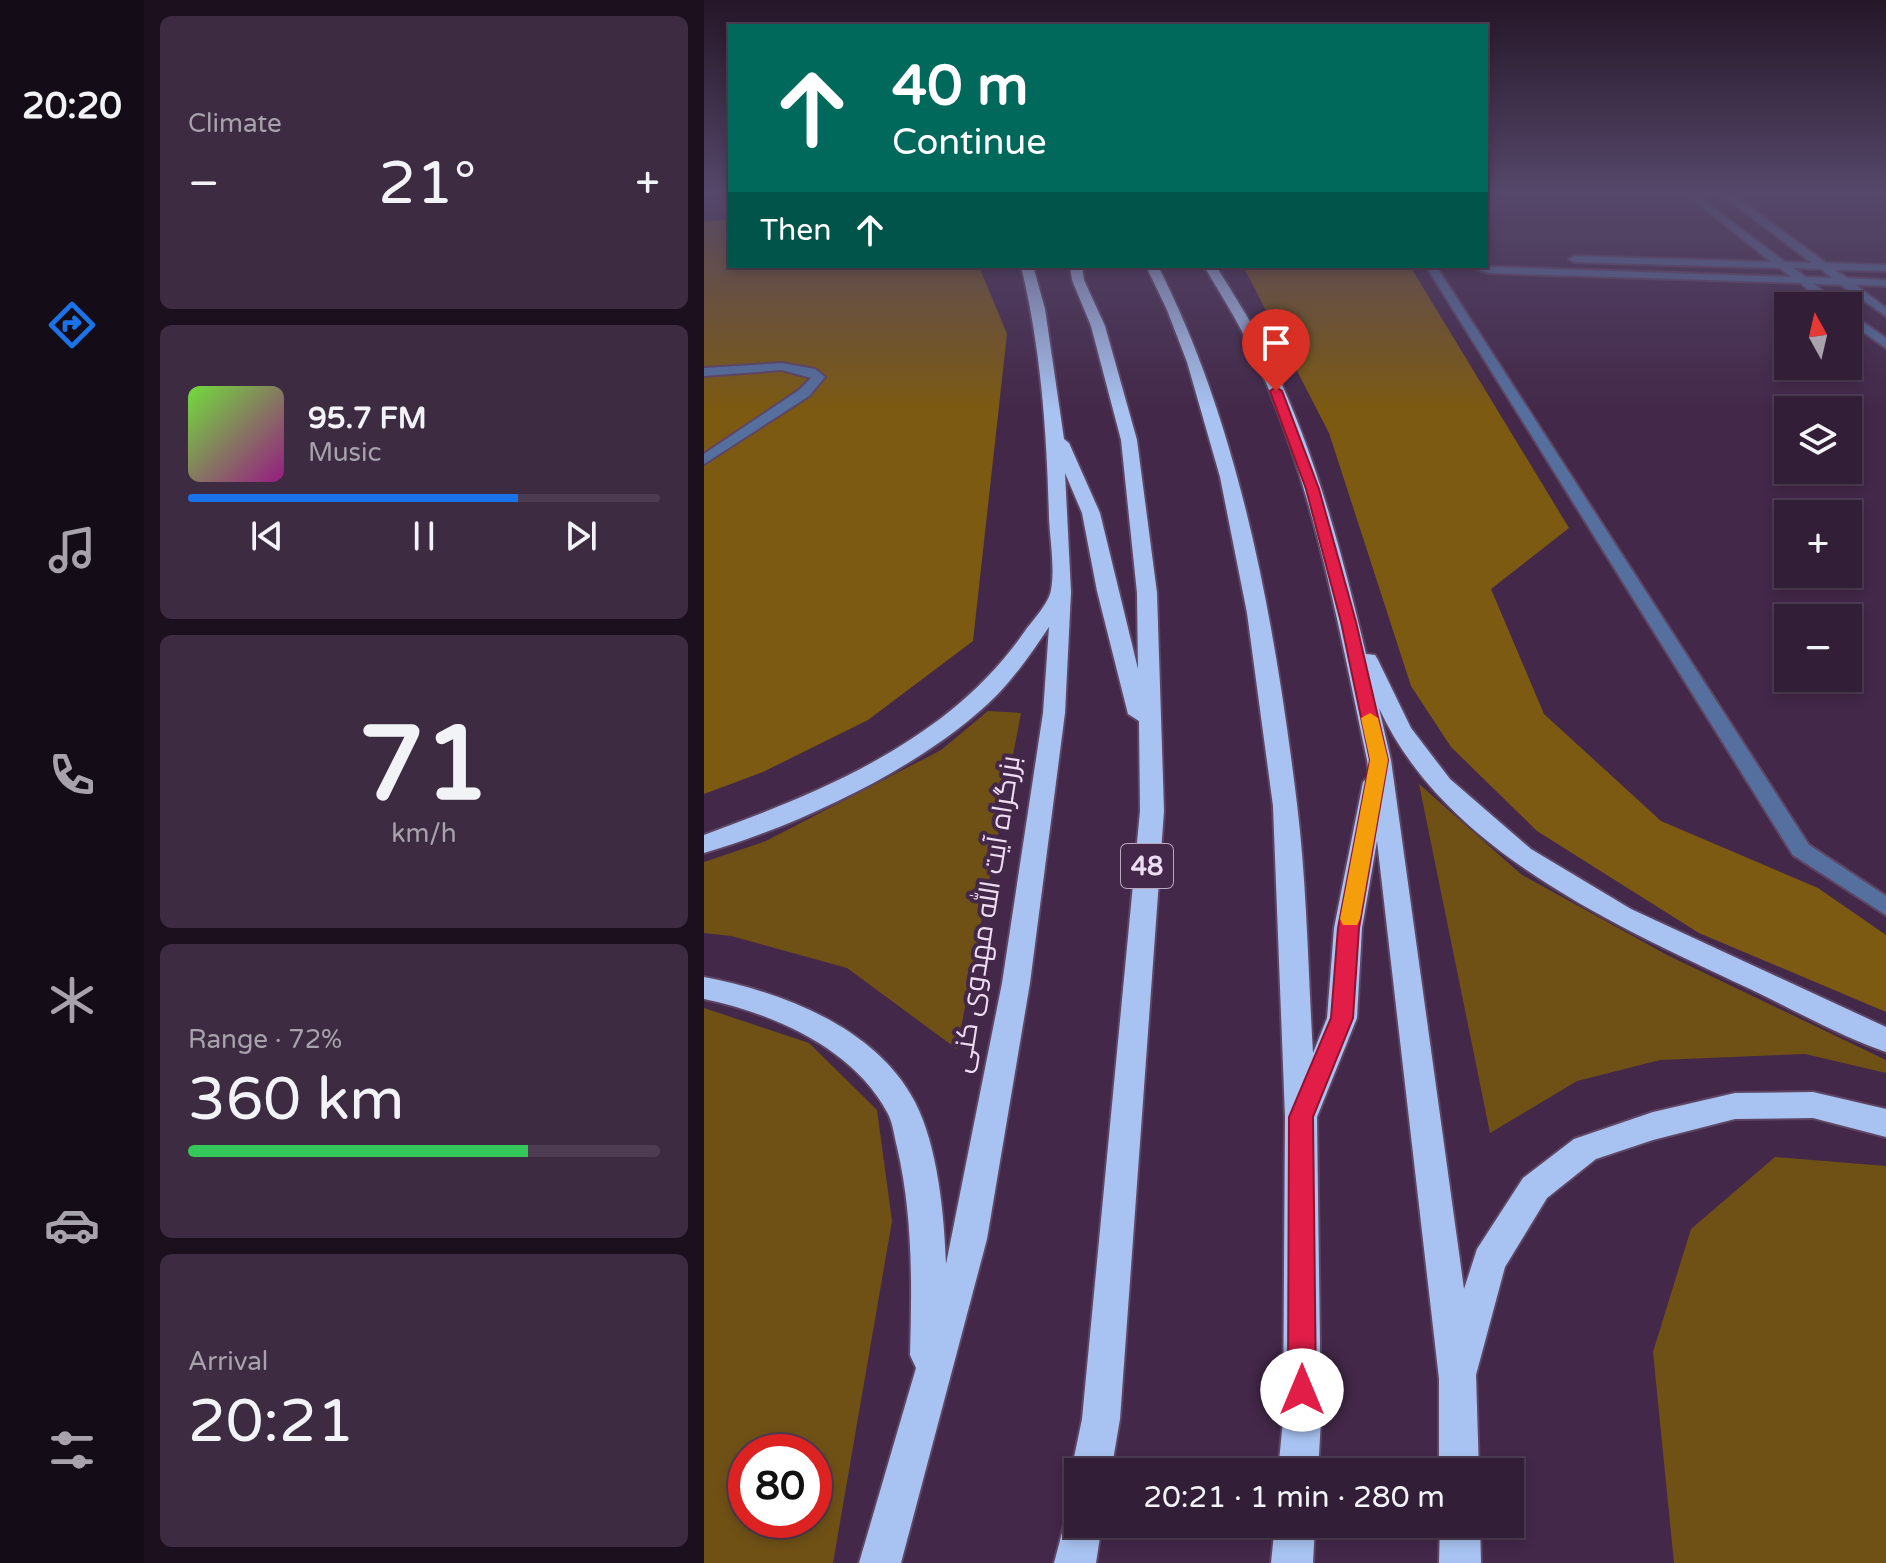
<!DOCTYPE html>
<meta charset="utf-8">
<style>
:root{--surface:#321e37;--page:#3d2b42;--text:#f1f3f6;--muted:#a8a2ad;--line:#4d3c52;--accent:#1a73e8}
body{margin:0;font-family:"Varela Round",Cairo,sans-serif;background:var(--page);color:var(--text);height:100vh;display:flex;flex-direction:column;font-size:30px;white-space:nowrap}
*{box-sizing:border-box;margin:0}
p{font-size:26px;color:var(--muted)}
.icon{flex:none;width:44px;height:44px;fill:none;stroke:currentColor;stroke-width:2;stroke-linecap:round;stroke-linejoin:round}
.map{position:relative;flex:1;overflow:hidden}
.panel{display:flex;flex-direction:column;gap:16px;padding:16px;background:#1c101e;width:560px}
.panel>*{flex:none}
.hud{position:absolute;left:24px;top:24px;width:760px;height:244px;border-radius:0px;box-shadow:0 4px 12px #0003,0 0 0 2px var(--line);background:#00695c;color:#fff;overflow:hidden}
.needle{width:52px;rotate:352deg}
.tools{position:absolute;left:1070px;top:292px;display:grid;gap:16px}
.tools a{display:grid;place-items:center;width:88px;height:88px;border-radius:0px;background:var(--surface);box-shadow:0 4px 12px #0003,0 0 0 2px var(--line);font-size:40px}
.speed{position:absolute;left:24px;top:1434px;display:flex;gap:16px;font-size:40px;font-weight:700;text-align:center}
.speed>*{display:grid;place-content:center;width:104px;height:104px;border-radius:50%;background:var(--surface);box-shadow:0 4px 12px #0003,0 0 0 2px var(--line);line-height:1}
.speed .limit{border:12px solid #d22;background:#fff;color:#111}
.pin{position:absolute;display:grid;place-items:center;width:68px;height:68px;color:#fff;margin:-82px -34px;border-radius:50% 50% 50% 0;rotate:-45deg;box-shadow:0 0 8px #0007}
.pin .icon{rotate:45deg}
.me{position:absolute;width:88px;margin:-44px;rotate:0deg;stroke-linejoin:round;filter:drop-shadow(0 0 6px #0008)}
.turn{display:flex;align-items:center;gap:28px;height:168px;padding:0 32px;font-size:36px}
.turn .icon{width:104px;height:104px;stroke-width:2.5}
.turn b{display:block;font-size:56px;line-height:68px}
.then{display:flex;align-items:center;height:76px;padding:0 32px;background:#0003;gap:16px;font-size:30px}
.big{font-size:60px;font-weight:600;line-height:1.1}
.panel .card{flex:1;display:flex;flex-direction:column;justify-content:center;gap:12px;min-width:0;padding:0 28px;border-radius:12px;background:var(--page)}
.panel .dial{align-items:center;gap:0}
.dial b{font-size:104px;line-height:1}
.song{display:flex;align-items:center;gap:24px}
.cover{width:96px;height:96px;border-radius:12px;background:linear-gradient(135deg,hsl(100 70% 55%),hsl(310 70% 35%))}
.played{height:8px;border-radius:4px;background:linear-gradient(90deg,var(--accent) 70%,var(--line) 70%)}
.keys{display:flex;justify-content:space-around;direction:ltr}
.heat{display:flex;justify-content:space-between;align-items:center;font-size:44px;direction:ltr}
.charge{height:12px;border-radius:6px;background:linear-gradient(90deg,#34c759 72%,var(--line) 0)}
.trip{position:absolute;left:360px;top:1458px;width:460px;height:80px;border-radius:0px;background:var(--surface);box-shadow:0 4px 12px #0003,0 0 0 2px var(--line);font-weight:600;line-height:80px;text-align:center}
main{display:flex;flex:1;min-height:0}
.menu{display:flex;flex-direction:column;width:144px;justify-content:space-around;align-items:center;background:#140c16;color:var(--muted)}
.menu .icon{width:56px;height:56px}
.menu .active{color:var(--accent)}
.menu b{font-size:36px;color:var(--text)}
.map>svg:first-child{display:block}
.green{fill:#6f5116;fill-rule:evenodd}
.forest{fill:#7c5a12}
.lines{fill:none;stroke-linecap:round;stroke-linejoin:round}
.minor-casing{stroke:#5e4564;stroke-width:4}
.highway-casing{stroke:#5e4564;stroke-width:4}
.minor{fill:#55709f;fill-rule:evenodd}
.highway{fill:#a8c3f1;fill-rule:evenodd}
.route{fill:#e11d48;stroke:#92132f;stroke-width:2}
.slow{fill:#f59e0b}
.labels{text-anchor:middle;stroke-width:8;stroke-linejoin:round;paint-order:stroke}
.shield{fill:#432849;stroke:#bba7bf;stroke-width:2}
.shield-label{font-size:26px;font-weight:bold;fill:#eeddf2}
.street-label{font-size:28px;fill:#eeddf2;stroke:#432849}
</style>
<main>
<nav class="menu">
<b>20:20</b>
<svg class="icon active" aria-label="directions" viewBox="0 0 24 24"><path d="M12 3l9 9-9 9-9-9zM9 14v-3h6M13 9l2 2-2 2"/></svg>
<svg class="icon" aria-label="music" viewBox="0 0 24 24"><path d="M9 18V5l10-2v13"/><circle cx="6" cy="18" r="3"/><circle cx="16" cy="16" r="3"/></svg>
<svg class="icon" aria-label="phone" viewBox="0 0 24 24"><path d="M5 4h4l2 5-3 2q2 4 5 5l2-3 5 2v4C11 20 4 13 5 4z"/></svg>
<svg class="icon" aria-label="climate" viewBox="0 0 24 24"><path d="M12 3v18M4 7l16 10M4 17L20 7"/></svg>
<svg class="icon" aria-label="car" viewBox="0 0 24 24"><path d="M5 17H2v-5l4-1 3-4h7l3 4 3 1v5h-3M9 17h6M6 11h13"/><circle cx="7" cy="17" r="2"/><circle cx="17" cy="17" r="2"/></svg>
<svg class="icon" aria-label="filters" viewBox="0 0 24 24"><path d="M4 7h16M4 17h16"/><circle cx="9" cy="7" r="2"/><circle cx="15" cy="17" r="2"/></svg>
</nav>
<section class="panel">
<div class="card"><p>Climate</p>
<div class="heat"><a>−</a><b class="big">21°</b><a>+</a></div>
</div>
<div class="card">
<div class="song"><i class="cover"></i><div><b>95.7 FM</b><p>Music</p></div></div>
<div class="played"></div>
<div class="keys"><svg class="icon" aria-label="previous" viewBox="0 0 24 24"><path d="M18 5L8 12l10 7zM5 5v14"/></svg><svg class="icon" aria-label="pause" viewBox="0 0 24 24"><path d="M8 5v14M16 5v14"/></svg><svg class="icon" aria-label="next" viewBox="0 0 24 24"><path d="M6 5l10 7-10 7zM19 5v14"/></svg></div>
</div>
<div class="card dial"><b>71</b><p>km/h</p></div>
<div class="card"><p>Range · 72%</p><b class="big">360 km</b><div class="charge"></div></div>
<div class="card"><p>Arrival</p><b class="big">20:21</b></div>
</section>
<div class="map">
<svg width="1182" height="1563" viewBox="0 0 1182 1563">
<rect width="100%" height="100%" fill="#432849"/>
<!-- green -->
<path class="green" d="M 284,711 L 317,713 L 253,1049 L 143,968 L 27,936 L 0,933 L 0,862 L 62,841 L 237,750 Z
M 715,784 L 818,875 L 963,955 L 1182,1060 L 1182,1073 L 1101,1054 L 956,1060 L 873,1081 L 786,1133 Z
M 0,1008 L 105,1043 L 173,1110 L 188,1221 L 129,1563 L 0,1563 ZM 110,1452 L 110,1520 L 42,1520 L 42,1452 Z
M 1071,1157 L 1182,1166 L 1182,1563 L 970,1563 L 949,1352 L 987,1229 Z"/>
<!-- forest -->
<path class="forest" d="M 26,219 L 26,266 L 271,266 L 276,269 L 303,334 L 269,641 L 164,720 L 59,772 L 0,794 L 0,222 Z
M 539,266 L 706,266 L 865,528 L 787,589 L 840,714 L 957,821 L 1114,888 L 1182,935 L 1182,1012 L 995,933 L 833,831 L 747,747 L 707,686 L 625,433 Z"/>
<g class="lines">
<defs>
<path id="minor" d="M 979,191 L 1024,191 L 1122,263 L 1182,265 L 1182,271 L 1131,270 L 1143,278 L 1182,280 L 1182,286 L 1152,285 L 1182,308 L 1182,316 L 1137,285 L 1110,284 L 1138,306 L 1125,306 L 1096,283 L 784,273 L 764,266 L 1087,277 L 1076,268 L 870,262 L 865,259 L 870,256 L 1067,262 ZM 992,195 L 1018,195 L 1108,263 L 1081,262 ZM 1090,268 L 1117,269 L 1128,278 L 1101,277 Z
M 722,266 L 732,266 L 1105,845 L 1182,896 L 1182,915 L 1089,855 Z
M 1144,312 L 1182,338 L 1182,348 L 1144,321 Z
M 78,363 L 111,369 L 121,377 L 105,396 L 0,464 L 0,454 L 95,390 L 107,378 L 78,370 L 0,376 L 0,368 Z"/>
<path id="highway" d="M 317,266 L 329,266 L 341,309 L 360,439 L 365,443 L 396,513 L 434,669 L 433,593 L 417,440 L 387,326 L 368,280 L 366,266 L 378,266 L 380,280 L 401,326 L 433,440 L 453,593 L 460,811 L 416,1419 L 407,1472 L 374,1472 L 373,1486 L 367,1472 L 378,1419 L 436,811 L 435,721 L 424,714 L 393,591 L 378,513 L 361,473 L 367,592 L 361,713 L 326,983 L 283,1239 L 197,1563 L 155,1563 L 212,1368 L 206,1355 C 208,1285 209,1216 193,1147 C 190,1136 189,1122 183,1112 C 149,1048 68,1013 0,999 L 0,977 C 78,992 172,1027 211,1102 C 234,1147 240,1214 242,1264 L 298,983 L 339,713 L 345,627 C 329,651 313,674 293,695 C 222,766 96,825 0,853 L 0,835 C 120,791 246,740 321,631 C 329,620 345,603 347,590 C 351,568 346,540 345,518 C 343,433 337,349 317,266 Z
M 442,266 L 454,266 C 537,429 571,624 593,804 C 603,886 604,971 609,1053 L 623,1018 L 630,928 L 659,782 L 665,776 L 663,760 C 633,620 608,475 545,345 C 532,318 515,292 500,266 L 512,266 C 528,292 545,318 559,345 C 609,442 637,549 662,654 L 671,655 L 674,660 L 707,728 L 746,779 L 827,849 L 927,909 L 1182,1027 L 1182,1052 C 1135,1036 1089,1009 1044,988 C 911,925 740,850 675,708 L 687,760 L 760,1289 L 773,1249 L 819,1178 L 870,1139 L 949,1112 L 1031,1093 L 1109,1092 L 1182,1109 L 1182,1137 L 1109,1118 L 1031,1119 L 949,1140 L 892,1159 L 843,1198 L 801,1267 L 772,1375 L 775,1472 L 735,1472 L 735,1379 L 673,841 L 658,928 L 653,1018 L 613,1117 L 617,1420 L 614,1472 L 574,1472 L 579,1420 L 581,1117 L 569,806 L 543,613 L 516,477 L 483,362 L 463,310 Z
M 374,1505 L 374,1524 L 398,1524 L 392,1563 L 350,1563 L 364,1510 Z
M 571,1524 L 611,1524 L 609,1563 L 567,1563 Z
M 736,1524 L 776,1524 L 777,1563 L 735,1563 Z"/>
</defs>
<!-- minor casing -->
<use href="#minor" class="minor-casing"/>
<!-- highway casing -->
<use href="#highway" class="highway-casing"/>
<!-- minor -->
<use href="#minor" class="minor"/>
<!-- highway -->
<use href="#highway" class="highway"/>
</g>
<!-- sky -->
<linearGradient id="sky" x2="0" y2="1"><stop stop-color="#251628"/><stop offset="0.47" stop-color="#55486a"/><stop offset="1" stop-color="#55486a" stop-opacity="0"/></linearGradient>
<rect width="1182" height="410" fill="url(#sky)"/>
<!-- route -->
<path class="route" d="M 572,387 L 578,391 L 615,489 L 652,622 L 684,760 L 655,928 L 649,1018 L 609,1117 L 612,1390 L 608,1400 L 598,1404 L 588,1400 L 584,1390 L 585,1117 L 627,1018 L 634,928 L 666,760 L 637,622 L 602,489 L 566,391 Z"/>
<!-- slow -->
<path class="slow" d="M 666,713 L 674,718 L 684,760 L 656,919 L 653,925 L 639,925 L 636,919 L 666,760 L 657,718 Z"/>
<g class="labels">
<!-- shield labels -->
<rect class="shield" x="417" y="844" width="52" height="44" rx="6"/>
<g class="shield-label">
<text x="443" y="875">48</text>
</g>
<!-- street labels -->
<g class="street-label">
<text transform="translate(281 914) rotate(-81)" y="10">بزرگراه آیت الله مهدوی کنی</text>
</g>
</g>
</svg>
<div class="tools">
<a><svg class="needle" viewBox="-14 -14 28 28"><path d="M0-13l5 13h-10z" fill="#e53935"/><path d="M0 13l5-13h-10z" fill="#a8a2ad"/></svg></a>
<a><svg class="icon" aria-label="layers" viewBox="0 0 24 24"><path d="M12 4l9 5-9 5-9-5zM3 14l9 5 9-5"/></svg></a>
<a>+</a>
<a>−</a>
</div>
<div class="speed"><div class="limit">80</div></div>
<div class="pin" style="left:572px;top:391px;background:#d93025"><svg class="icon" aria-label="arrive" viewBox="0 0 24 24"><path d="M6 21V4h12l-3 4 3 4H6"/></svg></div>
<svg class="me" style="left:598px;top:1390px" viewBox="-20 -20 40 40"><circle r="19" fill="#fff"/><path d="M0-13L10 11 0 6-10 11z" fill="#e11d48"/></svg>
<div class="trip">20:21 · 1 min · 280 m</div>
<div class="hud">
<div class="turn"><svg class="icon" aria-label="ahead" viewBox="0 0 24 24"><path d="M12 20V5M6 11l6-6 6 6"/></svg><div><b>40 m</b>Continue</div></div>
<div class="then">Then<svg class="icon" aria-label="ahead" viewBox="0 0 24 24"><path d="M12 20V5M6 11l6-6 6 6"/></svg></div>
</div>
</div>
</main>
